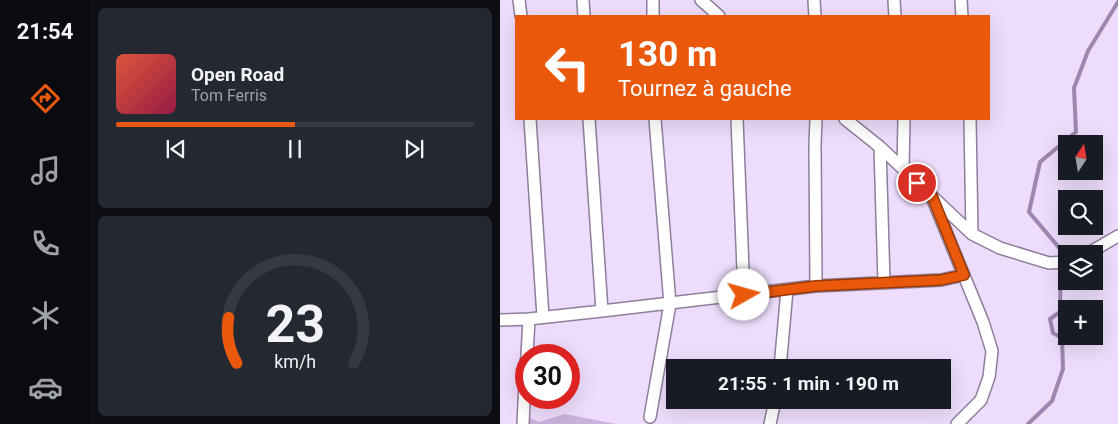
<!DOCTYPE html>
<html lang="fr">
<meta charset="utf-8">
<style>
:root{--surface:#171b24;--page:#242831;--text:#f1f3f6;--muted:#9ea1a6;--line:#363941;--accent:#ea580c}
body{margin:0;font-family:Roboto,sans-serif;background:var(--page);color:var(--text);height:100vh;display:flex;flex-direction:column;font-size:19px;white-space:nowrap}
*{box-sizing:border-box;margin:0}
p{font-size:16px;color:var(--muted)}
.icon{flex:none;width:28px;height:28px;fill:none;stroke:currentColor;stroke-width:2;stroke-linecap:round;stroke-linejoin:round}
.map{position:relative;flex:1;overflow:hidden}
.sheet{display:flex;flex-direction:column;gap:8px;padding:8px;background:#0d0f14;width:410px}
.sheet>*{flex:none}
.banner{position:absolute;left:15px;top:15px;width:475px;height:105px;border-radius:0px;box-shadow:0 5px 20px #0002;background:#ea580c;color:#fff;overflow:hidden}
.needle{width:32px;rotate:12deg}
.buttons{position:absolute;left:558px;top:135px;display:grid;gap:10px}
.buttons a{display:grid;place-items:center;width:45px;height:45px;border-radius:0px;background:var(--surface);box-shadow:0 5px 20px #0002;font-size:25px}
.speed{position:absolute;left:15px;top:344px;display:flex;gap:10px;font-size:25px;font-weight:700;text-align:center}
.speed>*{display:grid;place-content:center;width:65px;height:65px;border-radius:50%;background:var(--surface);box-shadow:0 5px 20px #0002;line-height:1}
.speed .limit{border:8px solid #d22;background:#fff;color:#111}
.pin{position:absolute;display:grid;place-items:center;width:42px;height:42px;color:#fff;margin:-21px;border:2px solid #fff;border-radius:50%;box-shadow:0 1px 5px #0007}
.me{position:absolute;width:55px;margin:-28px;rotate:83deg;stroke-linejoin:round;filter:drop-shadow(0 0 4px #0008)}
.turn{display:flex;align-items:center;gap:18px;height:105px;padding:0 20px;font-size:22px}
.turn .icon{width:65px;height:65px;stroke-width:2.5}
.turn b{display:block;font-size:35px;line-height:42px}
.sheet .card{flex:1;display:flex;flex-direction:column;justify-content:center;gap:8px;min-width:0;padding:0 18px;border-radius:8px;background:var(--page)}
.sheet .dial{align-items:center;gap:0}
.dial svg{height:130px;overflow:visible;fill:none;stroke:var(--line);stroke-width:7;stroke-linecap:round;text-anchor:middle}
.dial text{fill:var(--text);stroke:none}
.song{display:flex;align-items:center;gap:15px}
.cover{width:60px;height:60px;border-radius:8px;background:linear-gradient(135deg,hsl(10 70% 55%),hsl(340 70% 35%))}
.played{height:5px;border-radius:2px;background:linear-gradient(90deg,var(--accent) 50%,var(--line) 50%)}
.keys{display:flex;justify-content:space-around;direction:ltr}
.trip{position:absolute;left:166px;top:359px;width:285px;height:50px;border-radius:0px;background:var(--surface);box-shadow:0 5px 20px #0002;font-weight:700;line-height:50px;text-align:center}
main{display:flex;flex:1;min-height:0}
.tabs{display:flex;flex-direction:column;width:90px;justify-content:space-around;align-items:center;background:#090b0e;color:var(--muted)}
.tabs .icon{width:35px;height:35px}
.tabs .on{color:var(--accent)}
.tabs b{font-size:22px;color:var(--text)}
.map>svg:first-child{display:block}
.green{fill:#c9b2dc}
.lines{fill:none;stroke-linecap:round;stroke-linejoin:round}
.stream{stroke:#9d86af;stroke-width:4}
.street-casing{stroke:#8e7e9a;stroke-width:14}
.street{stroke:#fff;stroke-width:11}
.route-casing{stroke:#983908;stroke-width:12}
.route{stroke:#ea580c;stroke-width:9}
</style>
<main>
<nav class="tabs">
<b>21:54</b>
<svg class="icon on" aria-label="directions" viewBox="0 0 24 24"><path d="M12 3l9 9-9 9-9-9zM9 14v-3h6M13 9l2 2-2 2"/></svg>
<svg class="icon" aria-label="music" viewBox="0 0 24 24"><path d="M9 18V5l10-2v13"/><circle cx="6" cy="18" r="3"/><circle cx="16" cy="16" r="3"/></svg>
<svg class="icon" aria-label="phone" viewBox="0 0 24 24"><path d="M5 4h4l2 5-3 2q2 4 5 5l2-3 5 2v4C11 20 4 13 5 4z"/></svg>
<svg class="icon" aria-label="climate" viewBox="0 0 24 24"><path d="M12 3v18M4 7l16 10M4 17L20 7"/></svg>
<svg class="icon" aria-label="car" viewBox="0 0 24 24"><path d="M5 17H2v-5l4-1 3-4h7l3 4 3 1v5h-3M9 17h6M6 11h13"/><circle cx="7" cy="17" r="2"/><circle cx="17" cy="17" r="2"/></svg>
</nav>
<section class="sheet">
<div class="card">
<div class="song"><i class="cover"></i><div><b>Open Road</b><p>Tom Ferris</p></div></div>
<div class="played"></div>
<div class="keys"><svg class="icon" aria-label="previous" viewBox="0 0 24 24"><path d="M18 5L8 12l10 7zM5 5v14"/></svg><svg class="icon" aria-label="pause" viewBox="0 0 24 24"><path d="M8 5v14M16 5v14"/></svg><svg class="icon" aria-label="next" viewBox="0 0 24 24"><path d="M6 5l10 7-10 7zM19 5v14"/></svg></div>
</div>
<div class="card dial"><svg viewBox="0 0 100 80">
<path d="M14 69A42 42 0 1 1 86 69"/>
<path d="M14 69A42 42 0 0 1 9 41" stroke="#ea580c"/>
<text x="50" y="56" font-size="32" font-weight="700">23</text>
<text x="50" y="72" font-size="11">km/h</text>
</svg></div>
</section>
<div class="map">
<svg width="618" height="424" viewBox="0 0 618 424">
<rect width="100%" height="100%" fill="#eddcfb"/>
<!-- green -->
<path class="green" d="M 20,413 L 39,422 L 65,414 L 116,424 L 19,424 Z"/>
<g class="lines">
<!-- stream -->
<path class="stream" d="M 528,424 L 552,401 L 563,369 L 562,338 L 553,333 L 550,319 L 560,312 L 561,250 L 529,212 L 540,162 L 576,132 L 574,88 L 588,51 L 618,2"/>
<defs>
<path id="street" d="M 19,0 L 21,16
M 83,0 L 84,16
M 153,0 L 153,16
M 201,0 L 219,16
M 314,0 L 315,16
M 394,0 L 395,16
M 461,0 L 462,16
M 30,119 L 43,317
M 89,119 L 102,311
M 237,119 L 244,295
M 345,119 L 380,147 L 472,234 L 500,248 L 549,263 L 566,262
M 470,119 L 472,234
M 380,147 L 384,282
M 403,169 L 404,119
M 433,200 L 483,322 L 492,351 L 489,377 L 481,400 L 457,424
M 587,254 L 618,236
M 316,286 L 315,145 L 316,119
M 0,320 L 29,319 L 102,311 L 316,286 L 441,280 L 464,275
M 27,355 L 29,319
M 280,368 L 287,290
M 150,417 L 170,304 L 155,119
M 23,424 L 26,361
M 270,424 L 275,400"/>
</defs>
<!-- street casing -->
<use href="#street" class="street-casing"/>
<!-- street -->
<use href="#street" class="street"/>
</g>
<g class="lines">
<defs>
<path id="route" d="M 244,295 L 316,286 L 441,280 L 464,275 L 432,196 L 417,183"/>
</defs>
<!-- route casing -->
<use href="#route" class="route-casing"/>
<!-- route -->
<use href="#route" class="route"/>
</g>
</svg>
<div class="buttons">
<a><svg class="needle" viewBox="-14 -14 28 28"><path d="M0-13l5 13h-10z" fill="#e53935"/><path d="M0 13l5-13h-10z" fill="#9ea1a6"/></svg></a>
<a><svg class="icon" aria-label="search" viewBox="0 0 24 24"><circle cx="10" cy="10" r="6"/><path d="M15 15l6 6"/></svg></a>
<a><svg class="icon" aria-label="layers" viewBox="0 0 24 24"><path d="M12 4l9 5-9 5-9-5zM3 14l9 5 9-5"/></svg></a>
<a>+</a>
</div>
<div class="speed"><div class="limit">30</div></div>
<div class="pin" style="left:417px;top:183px;background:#d93025"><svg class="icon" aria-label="arrive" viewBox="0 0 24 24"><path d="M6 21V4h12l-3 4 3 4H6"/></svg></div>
<svg class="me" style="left:244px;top:295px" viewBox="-20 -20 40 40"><circle r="19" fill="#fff"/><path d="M0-13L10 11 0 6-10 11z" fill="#ea580c"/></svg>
<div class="trip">21:55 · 1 min · 190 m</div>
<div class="banner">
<div class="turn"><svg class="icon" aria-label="left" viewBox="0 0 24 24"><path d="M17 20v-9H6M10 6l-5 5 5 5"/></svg><div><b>130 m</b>Tournez à gauche</div></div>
</div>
</div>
</main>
